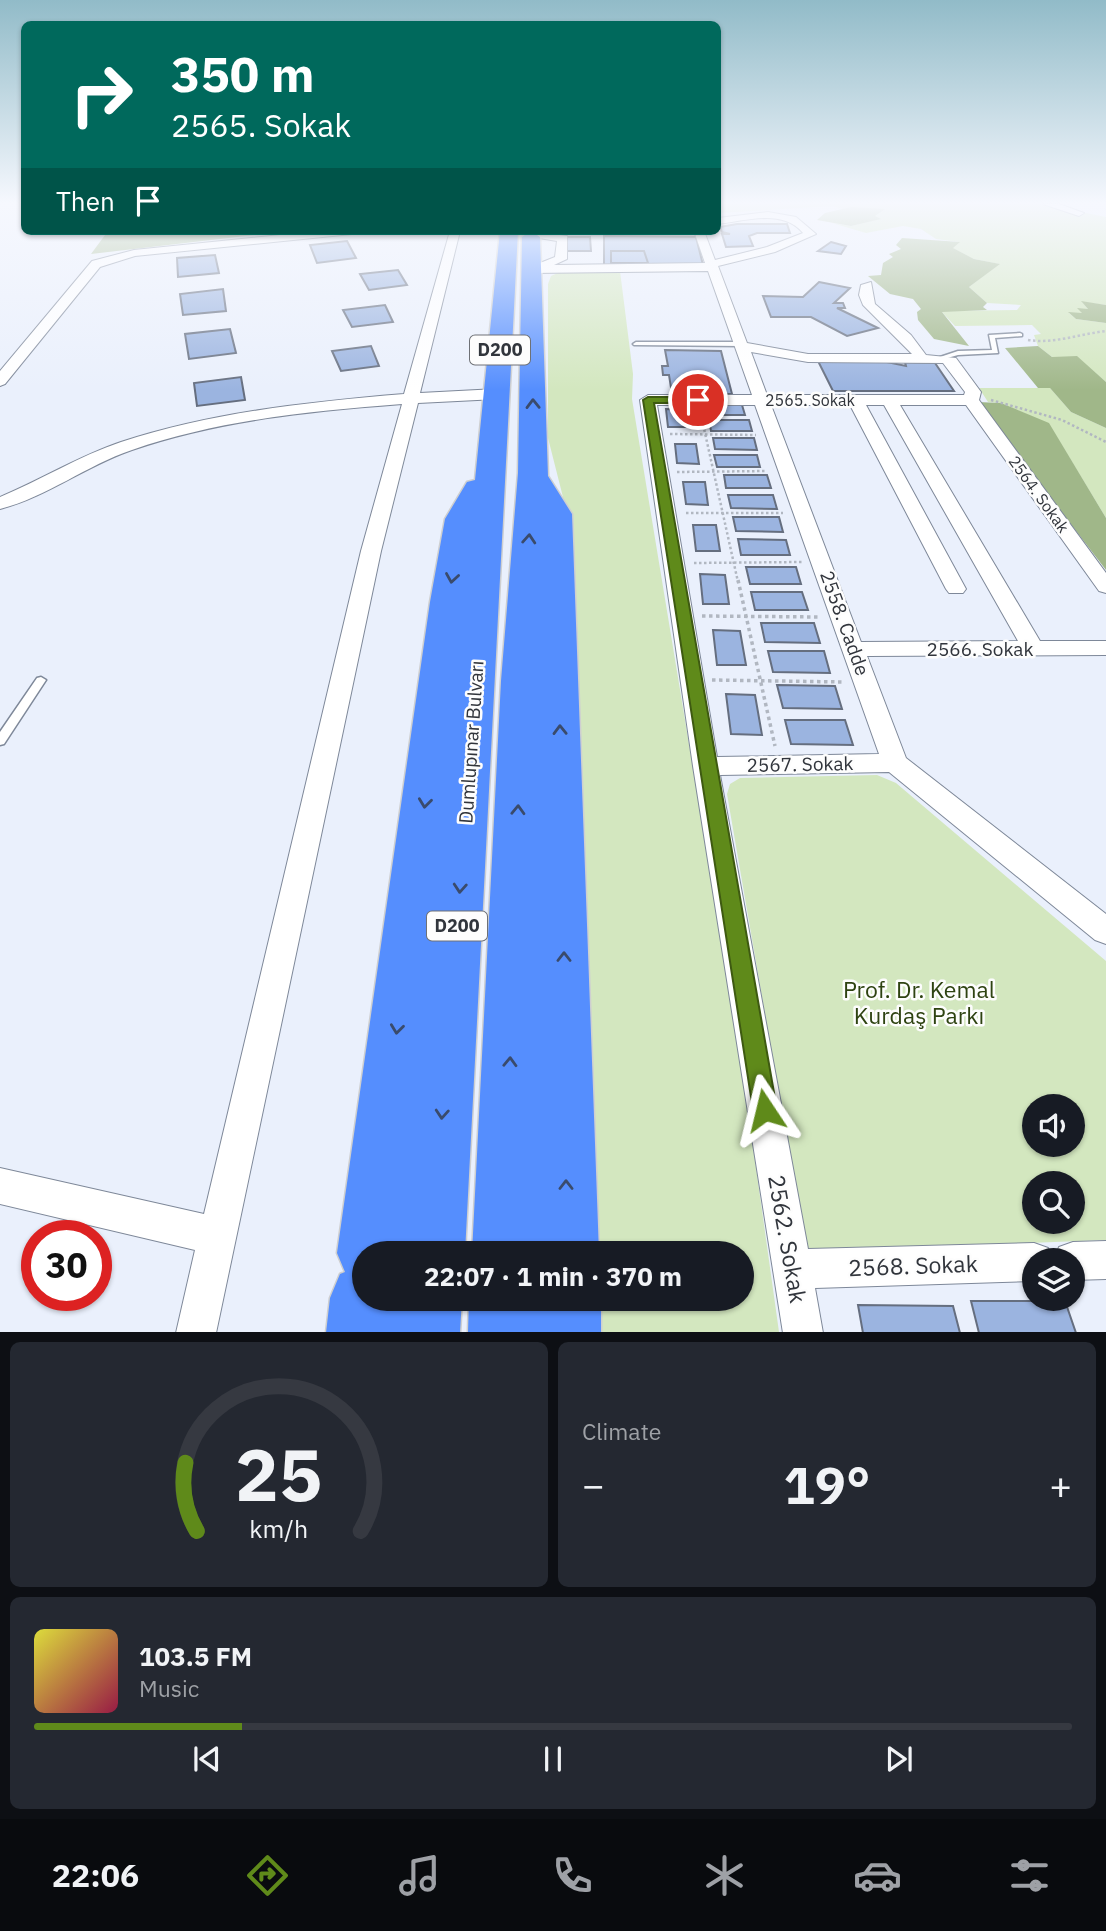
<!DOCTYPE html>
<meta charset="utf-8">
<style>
:root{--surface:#171b24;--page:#242831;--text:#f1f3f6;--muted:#9ea1a6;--line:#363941;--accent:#5f8a1a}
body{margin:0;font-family:"IBM Plex Sans",sans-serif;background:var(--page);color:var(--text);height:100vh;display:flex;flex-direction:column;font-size:26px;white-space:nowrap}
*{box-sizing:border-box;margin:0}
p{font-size:23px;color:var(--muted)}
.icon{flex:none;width:38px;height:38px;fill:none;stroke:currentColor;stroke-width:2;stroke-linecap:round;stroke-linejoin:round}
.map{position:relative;height:1332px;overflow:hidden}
.side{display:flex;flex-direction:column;gap:10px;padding:10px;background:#0d0f14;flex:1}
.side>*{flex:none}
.banner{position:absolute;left:21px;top:21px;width:700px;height:214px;border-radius:10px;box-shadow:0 2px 5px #0004;background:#00695c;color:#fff;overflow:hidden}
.fabs{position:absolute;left:1022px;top:1094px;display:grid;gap:14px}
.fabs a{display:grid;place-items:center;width:63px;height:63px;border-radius:50%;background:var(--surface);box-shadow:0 2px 5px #0004;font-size:35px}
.speed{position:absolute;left:21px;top:1220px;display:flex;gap:14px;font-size:35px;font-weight:700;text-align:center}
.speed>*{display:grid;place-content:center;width:91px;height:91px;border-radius:50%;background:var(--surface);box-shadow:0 2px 5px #0004;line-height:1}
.speed .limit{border:10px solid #d22;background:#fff;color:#111}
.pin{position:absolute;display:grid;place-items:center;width:60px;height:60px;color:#fff;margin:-30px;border:4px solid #fff;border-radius:50%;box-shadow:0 2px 7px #0007}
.me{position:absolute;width:77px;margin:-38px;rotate:350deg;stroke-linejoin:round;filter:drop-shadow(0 0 5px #0008)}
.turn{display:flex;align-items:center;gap:24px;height:147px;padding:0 35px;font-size:32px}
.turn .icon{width:91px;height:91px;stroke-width:2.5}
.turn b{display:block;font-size:49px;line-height:60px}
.then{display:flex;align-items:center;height:66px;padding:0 35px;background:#0003;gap:14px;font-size:26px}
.big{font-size:52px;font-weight:700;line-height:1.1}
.side .tile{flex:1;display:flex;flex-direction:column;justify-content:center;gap:10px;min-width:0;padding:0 24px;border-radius:10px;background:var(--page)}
.side .dial{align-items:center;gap:0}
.dial svg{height:182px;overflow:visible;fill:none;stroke:var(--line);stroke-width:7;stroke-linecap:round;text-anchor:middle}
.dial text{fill:var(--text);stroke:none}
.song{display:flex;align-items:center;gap:21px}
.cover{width:84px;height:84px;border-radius:10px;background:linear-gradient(135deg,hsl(60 70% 55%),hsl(340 70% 35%))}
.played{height:7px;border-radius:4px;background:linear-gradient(90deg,var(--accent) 20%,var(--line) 20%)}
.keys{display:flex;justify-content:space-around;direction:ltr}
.heat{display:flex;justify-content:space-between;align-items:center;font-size:38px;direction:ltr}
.side .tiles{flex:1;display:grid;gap:10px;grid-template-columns:1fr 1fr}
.tile:last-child{grid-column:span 2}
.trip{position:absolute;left:352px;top:1241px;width:402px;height:70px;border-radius:35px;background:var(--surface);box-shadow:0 2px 5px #0004;font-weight:700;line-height:70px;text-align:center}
.tab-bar{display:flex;height:112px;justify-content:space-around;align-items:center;background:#090b0e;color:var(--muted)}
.tab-bar .icon{width:49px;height:49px}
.tab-bar .selected{color:var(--accent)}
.tab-bar b{font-size:32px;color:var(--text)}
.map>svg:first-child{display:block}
.green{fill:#d3e7bf;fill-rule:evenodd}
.forest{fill:#a0b789}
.building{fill:#9bb4e0;stroke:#656e7f;stroke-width:2}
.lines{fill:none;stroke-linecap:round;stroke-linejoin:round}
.lane-casing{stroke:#7e8899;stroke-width:3}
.street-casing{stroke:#7e8899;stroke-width:2}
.highway-casing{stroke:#cecfd0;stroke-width:3}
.path-far1{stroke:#b1b7c1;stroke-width:2.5;stroke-dasharray:2.5 2.5;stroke-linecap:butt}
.path{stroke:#b1b7c1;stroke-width:3.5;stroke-dasharray:3.5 3.5;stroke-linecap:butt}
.lane{fill:#fff;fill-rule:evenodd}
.street{fill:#fff;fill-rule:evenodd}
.highway{fill:#558efe;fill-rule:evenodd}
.oneway{stroke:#3a4b6c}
.route{fill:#5f8a1a;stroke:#3e5a11;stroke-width:2}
.labels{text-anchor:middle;stroke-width:5;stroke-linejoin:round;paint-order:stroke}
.far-street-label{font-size:16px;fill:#31353c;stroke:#fdfdfd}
.shield{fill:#fdfdfd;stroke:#6e7176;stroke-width:2}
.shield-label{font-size:18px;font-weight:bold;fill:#31353c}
.street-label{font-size:19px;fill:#31353c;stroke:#fdfdfd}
.near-park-label{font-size:23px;fill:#2e4311;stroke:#fdfdfd}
.near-street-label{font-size:23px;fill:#31353c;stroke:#fdfdfd}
</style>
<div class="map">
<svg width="1106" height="1333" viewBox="0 0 1106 1333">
<rect width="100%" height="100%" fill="#eaf0fc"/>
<!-- green -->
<path class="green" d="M 718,204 L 1041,204 L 1106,217 L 1106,305 L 1082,302 L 1089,310 L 1083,313 L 1069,313 L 1076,319 L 1106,323 L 1106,382 L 1077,357 L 1052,357 L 1038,346 L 1034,335 L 1041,334 L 1032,325 L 955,326 L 941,311 L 1017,310 L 1021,305 L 987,303 L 969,287 L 999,264 L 974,259 L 952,248 L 959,242 L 936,239 L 921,229 L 903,226 L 866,233 L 832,223 L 851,226 L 879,219 L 851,207 L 842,209 L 833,206 L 718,213 Z
M 620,271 L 633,374 L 632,399 L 740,1053 L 779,1332 L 594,1332 L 593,1299 L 742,1298 L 742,1253 L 592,1253 L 566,509 L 548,438 L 548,284 L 551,276 L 560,272 Z
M 979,388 L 1050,388 L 1071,412 L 1106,428 L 1106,518 L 1049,424 L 1001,403 L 988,402 Z
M 877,775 L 896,783 L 1106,961 L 1106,1240 L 806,1252 L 727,794 L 730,784 L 740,778 ZM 1034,1106 L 1073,1106 L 1073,1144 L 1034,1144 ZM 1034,1183 L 1073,1183 L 1073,1222 L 1034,1222 Z"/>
<!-- forest -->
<path class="forest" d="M 851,207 L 885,209 L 875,216 L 881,219 L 851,226 L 817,220 L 825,213 Z
M 108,231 L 288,231 L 91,254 Z
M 902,238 L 960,242 L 953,248 L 974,259 L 1000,264 L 969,287 L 987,303 L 983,307 L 987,310 L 942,312 L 969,346 L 934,339 L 918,320 L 917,312 L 921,309 L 913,299 L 890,294 L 868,276 L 881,275 L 883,263 L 893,257 L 889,254 L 901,249 L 896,245 Z
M 1081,301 L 1106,305 L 1106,323 L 1076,319 L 1068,312 L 1082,313 L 1077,308 L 1088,309 Z
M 1038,346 L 1052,357 L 1077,356 L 1106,382 L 1106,428 L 1071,412 L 1050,388 L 1038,388 L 1005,348 Z
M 977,402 L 1001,403 L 1049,423 L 1106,518 L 1106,570 Z"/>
<!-- building -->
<path class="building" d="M 737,224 L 787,224 L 790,233 L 757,233 L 749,236 L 753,246 L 726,247 L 722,234 L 730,234 L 722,232 L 720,227 Z
M 604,236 L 696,237 L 703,265 L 604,265 Z
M 565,237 L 590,237 L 591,251 L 565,251 Z
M 347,241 L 356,258 L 317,263 L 310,245 Z
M 831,242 L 846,246 L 841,254 L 818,251 Z
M 611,251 L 644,251 L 648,263 L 611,263 Z
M 215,255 L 219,273 L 178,277 L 177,258 Z
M 398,270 L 407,285 L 369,290 L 360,274 Z
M 819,282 L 850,288 L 834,303 L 843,303 L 845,308 L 837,308 L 878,328 L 847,336 L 811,317 L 771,317 L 763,296 L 803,297 Z
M 223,289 L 226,311 L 183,315 L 180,294 Z
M 385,305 L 393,322 L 352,327 L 343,310 Z
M 230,329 L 236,353 L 189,359 L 185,334 Z
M 371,346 L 379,366 L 341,371 L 332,351 Z
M 665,350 L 721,351 L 732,394 L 672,394 L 669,375 L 663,375 L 662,366 L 668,366 Z
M 818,361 L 882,361 L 906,366 L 905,362 L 935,363 L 954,391 L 833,391 Z
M 241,377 L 245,400 L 197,406 L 194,383 Z
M 703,405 L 742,405 L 745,415 L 706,415 Z
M 666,409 L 686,410 L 689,427 L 668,427 Z
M 709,420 L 749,420 L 752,431 L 711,431 Z
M 713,438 L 754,438 L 757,450 L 715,449 Z
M 675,444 L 696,444 L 699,464 L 677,463 Z
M 714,455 L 757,455 L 760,467 L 717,467 Z
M 724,475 L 767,475 L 771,488 L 726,488 Z
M 683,482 L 705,482 L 708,505 L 686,504 Z
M 728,495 L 773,495 L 777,509 L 731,508 Z
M 733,517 L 779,517 L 783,532 L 736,531 Z
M 693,525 L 716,525 L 720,551 L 696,551 Z
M 738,539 L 786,540 L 790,555 L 741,555 Z
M 746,567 L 796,567 L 801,584 L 750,584 Z
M 700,574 L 725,575 L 729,604 L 703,604 Z
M 751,592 L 802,592 L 808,610 L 755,610 Z
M 761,623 L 814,623 L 820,643 L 765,642 Z
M 713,630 L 740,631 L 746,665 L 717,665 Z
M 768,651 L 824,651 L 830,673 L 773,672 Z
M 777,685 L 835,686 L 842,709 L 783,708 Z
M 726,694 L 755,695 L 762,735 L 731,734 Z
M 785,720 L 845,720 L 853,745 L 791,744 Z
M 971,1301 L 1065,1301 L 1076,1333 L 979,1333 Z
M 858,1305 L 953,1306 L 960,1333 L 863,1333 Z"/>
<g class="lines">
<defs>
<path id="lane" d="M 1020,333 L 1022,334 L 1022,336 L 995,338 L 998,353 L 958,355 L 940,360 L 937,358 L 958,351 L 992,350 L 989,335 Z
M 636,342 L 742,342 L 745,344 L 742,346 L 634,345 L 633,344 Z
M 41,677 L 46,680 L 4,744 L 0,745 L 0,732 L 37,678 Z"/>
<path id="street" d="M 1043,204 L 1059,204 L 1084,213 L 1079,216 Z
M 768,212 L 796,217 L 816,234 L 775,252 L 718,266 L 747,343 L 808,354 L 912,354 L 863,305 L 859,295 L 861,285 L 871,282 L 875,304 L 911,335 L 926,355 L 956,358 L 981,392 L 979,400 L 1106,573 L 1106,593 L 1099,591 L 966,405 L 900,405 L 1040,641 L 1106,641 L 1106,655 L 867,656 L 906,758 L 1106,914 L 1106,944 L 1095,940 L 889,772 L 720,775 L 808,1249 L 1034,1243 L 1048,1248 L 1053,1260 L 1034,1260 L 1034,1281 L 815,1288 L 823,1333 L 783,1333 L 693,766 L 640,400 L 648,395 L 752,395 L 708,271 L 531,273 L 525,269 L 555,257 L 557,241 L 527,236 L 525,234 L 530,231 L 567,236 L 567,259 L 554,265 L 705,263 L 694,231 L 704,231 L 715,260 L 767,247 L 803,233 C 783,208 745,221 718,224 L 718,218 ZM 751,352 L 808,362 L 943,363 L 965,392 L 964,395 L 767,395 ZM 657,405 L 755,405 L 879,754 L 717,757 ZM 771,405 L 850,405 L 946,589 L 949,593 L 963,593 L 966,589 L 866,405 L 884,405 L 1018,641 L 861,642 Z
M 319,231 L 357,231 L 352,234 L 135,256 L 100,267 L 5,384 L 0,386 L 0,371 L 92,261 L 134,250 Z
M 450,231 L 460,231 L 420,393 L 497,389 L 505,394 L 497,399 L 418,403 L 381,551 L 216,1333 L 176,1333 L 195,1250 L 0,1204 L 0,1168 L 204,1214 L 361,551 L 402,404 C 311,411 219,420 132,450 C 87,465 47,497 0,509 L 0,497 C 41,480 79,456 121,442 C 213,412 309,402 404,394 Z
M 1106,1241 L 1106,1279 L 1073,1280 L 1073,1260 L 1054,1260 L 1059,1247 L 1073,1242 Z"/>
<path id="highway" d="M 500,231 L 518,231 L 465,1253 L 364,1253 L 364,1298 L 462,1298 L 460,1333 L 326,1333 L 330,1298 L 340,1274 L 345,1272 L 337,1253 L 430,602 L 445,519 L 467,482 L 475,480 Z
M 531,231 L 540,237 L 548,476 L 572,514 L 599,1253 L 472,1253 L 501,681 L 518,473 L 522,237 Z
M 469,1298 L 601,1298 L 601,1333 L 468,1333 Z"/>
</defs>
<!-- lane casing -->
<use href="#lane" class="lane-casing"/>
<!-- street casing -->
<use href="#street" class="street-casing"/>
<!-- highway casing -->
<use href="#highway" class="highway-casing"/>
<!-- path-far1 -->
<path class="path-far1" d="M 1028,340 C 1054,344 1080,334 1106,331
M 991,400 L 1062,420 L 1106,442
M 701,415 L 738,582
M 670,434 L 756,435
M 677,472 L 767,471
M 686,513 L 783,513
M 694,563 L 802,562"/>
<!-- path -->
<path class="path" d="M 738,580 L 775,746
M 702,616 L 820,617
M 712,680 L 845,682"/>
<!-- lane -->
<use href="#lane" class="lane"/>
<!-- street -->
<use href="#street" class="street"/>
<!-- highway -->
<use href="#highway" class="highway"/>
</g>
<!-- one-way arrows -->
<defs><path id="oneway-chevron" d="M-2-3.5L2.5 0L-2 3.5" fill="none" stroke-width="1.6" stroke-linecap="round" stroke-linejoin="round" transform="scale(1.75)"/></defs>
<g class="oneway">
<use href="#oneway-chevron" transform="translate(533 404) rotate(-91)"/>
<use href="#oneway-chevron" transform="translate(529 539) rotate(-86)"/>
<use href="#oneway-chevron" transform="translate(452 578) rotate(99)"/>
<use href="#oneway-chevron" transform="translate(560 730) rotate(-91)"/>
<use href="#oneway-chevron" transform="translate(425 803) rotate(97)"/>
<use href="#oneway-chevron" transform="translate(518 810) rotate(-88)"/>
<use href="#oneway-chevron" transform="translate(460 888) rotate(94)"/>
<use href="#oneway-chevron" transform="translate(564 957) rotate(-90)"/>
<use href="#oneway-chevron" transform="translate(397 1029) rotate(97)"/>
<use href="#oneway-chevron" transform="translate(510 1062) rotate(-88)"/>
<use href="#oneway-chevron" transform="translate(442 1114) rotate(94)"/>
<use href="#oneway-chevron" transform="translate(566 1185) rotate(-90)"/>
</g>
<!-- sky -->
<linearGradient id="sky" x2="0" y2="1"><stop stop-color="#91bbc8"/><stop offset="0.52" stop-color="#f6f8fe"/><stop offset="1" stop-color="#f6f8fe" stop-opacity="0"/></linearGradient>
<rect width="1106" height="390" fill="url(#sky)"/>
<!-- route -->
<path class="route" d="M 648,397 L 698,397 L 703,400 L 698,403 L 654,403 L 777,1110 L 774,1118 L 765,1122 L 757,1118 L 753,1110 L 643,400 Z"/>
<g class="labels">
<!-- far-street labels -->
<g class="far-street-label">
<text x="810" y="406">2565. Sokak</text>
<text transform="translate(1039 494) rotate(54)" y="6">2564. Sokak</text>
</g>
<!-- shield labels -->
<g class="shield">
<rect x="470" y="335.5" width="60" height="29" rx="5"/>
<rect x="427" y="911.5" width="60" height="29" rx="5"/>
</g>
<g class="shield-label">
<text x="500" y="356">D200</text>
<text x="457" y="932">D200</text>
</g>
<!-- street labels -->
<g class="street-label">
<text transform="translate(845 623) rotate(70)" y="7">2558. Cadde</text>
<text x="980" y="656">2566. Sokak</text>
<text transform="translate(471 742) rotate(-86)" y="7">Dumlupınar Bulvarı</text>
<text transform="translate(800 764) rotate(-1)" y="7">2567. Sokak</text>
</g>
<!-- near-park labels -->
<g class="near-park-label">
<text x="919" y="998">Prof. Dr. Kemal<tspan x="919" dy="26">Kurdaş Parkı</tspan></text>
</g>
<!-- near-street labels -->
<g class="near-street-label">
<text transform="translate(787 1239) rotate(80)" y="8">2562. Sokak</text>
<text transform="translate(913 1266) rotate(-2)" y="8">2568. Sokak</text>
</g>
</g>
</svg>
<div class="fabs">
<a><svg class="icon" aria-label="sound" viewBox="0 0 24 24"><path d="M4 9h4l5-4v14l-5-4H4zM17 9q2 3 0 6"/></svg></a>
<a><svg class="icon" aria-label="search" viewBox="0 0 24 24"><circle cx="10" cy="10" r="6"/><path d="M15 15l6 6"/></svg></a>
<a><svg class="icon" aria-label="layers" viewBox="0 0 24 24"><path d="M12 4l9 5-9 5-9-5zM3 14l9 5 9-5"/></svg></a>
</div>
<div class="speed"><div class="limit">30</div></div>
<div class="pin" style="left:698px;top:400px;background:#d93025"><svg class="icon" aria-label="arrive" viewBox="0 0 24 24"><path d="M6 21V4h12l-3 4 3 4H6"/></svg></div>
<svg class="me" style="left:765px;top:1110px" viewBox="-20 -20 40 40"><path d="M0-17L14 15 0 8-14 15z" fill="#5f8a1a" stroke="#fff" stroke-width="4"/></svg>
<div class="trip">22:07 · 1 min · 370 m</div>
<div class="banner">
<div class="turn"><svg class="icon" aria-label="right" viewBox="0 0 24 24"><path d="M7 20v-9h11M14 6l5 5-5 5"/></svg><div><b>350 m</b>2565. Sokak</div></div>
<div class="then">Then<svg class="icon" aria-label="arrive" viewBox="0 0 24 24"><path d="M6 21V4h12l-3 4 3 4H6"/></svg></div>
</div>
</div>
<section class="side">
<div class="tiles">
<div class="tile dial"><svg viewBox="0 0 100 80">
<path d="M14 69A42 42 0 1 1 86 69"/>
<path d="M14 69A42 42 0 0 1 9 39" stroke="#5f8a1a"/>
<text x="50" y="56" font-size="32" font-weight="700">25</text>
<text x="50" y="72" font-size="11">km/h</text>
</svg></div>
<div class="tile"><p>Climate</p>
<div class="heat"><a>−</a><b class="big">19°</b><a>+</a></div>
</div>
<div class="tile">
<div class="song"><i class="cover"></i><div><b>103.5 FM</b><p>Music</p></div></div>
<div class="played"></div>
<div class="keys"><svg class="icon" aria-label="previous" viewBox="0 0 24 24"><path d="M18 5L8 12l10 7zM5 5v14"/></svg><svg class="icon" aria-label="pause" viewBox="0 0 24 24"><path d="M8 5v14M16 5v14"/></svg><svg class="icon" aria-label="next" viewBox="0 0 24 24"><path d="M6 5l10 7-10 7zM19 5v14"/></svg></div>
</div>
</div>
</section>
<nav class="tab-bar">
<b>22:06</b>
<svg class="icon selected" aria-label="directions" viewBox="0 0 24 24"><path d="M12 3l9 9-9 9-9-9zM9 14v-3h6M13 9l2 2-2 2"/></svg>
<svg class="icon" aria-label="music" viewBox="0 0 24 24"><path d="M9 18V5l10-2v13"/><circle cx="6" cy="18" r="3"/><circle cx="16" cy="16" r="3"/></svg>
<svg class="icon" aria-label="phone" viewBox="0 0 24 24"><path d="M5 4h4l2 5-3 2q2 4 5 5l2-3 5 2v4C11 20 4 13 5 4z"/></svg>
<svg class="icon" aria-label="climate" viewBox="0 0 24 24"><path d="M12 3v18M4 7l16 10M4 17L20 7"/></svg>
<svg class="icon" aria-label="car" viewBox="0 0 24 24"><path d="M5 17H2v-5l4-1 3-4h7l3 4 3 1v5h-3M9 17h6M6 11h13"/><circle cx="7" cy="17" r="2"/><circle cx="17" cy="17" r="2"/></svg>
<svg class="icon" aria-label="filters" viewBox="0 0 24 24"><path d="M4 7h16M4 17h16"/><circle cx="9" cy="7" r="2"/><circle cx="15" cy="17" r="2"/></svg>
</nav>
